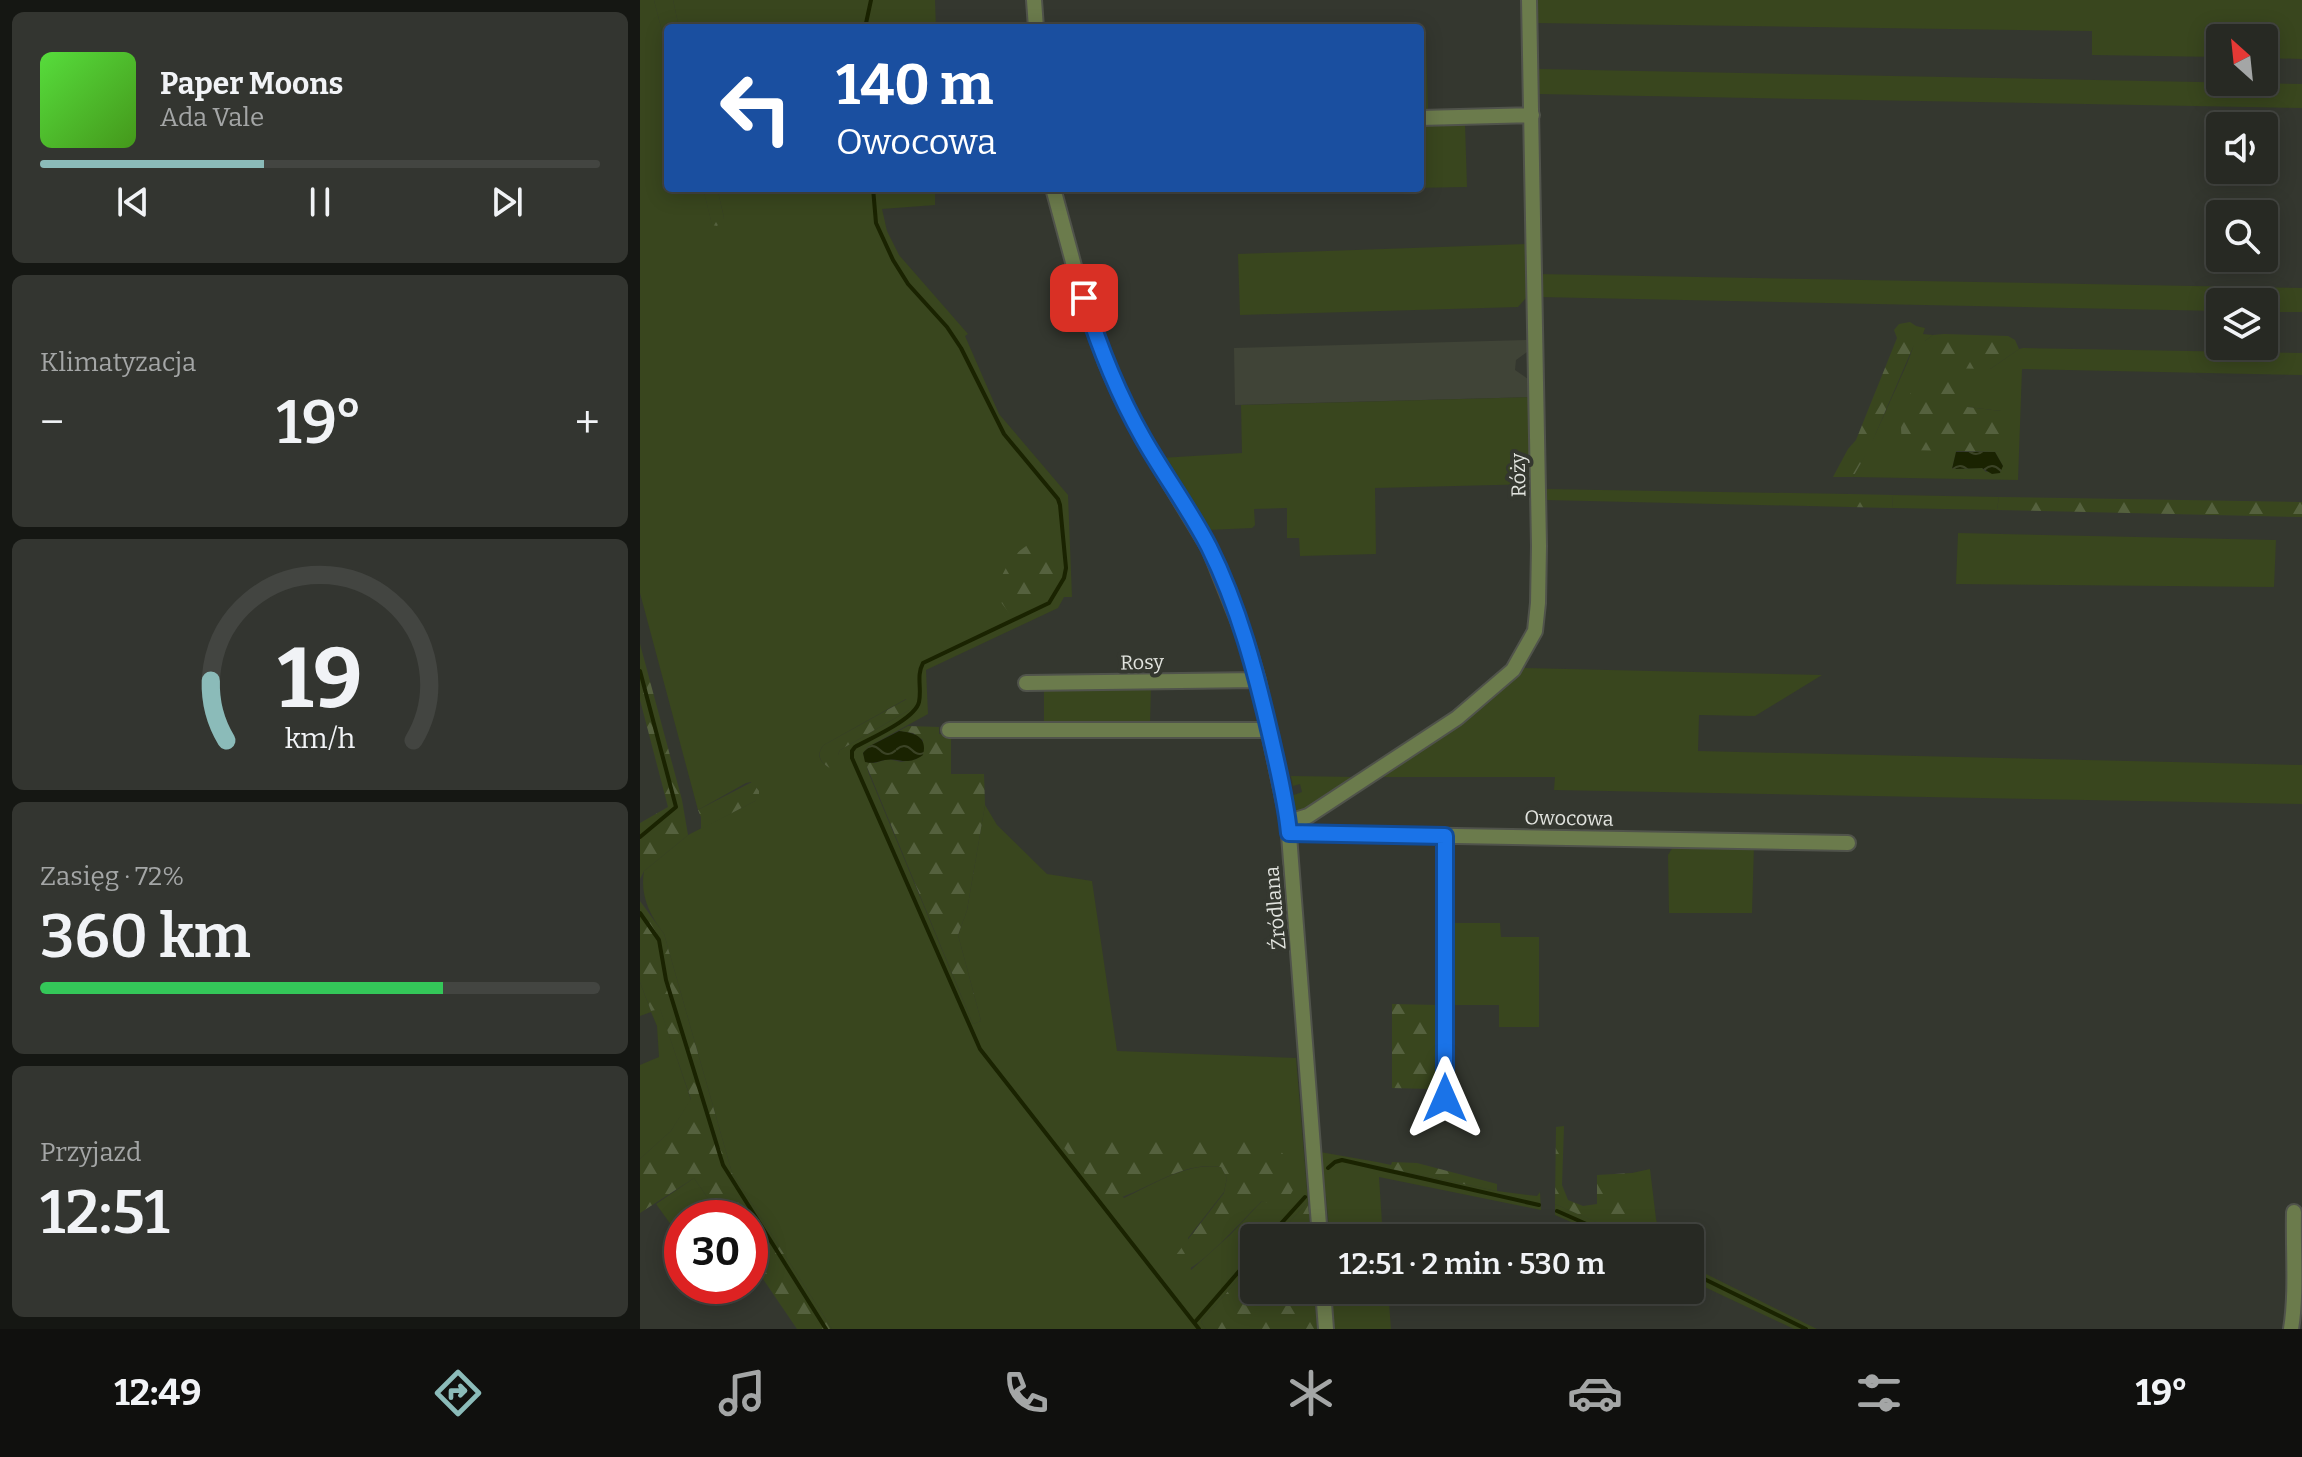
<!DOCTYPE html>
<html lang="pl">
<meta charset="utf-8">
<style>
:root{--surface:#272923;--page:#333530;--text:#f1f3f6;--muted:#a4a6a6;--line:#434541;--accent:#8bbbb9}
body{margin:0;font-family:Bitter,serif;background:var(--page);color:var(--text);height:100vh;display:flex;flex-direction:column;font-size:30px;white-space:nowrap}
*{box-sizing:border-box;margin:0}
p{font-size:26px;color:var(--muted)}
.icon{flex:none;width:44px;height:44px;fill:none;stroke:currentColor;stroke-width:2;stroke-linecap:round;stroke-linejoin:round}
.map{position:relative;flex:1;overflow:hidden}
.sheet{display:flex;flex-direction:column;gap:12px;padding:12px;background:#151713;width:640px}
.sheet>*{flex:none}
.guide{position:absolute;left:24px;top:24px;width:760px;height:168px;border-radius:8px;box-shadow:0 4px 20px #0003,0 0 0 2px var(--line);background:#1a4fa0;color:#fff;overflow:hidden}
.needle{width:52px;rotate:333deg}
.tools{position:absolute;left:1566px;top:24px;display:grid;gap:16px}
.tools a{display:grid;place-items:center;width:72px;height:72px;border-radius:8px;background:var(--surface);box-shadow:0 4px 20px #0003,0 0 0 2px var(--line);font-size:40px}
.speed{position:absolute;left:24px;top:1200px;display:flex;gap:16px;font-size:40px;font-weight:700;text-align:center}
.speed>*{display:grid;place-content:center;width:104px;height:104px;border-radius:50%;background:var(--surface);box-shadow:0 4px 20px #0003,0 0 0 2px var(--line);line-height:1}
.speed .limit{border:12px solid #d22;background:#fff;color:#111}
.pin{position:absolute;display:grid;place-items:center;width:68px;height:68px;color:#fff;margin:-34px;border-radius:16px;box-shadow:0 4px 12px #0006}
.me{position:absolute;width:88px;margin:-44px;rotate:0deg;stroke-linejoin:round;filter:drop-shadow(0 0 6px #0008)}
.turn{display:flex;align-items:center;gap:28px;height:168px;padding:0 40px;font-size:36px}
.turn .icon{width:104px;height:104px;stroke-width:2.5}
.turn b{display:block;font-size:56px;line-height:68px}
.big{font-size:60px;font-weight:600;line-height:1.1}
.sheet .widget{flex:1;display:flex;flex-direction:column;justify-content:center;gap:12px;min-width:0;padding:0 28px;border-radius:12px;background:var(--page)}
.sheet .dial{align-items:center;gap:0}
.dial svg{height:208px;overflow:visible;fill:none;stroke:var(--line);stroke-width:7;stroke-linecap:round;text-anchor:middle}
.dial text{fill:var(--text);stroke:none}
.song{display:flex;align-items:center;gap:24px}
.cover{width:96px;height:96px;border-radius:12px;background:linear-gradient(135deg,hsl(110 70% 55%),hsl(100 70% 35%))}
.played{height:8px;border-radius:4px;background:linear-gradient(90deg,var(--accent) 40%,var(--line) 40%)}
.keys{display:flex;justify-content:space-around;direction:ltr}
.heat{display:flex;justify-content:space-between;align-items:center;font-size:44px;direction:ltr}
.charge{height:12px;border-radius:6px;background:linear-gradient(90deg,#34c759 72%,var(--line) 0)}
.trip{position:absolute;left:600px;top:1224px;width:464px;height:80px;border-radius:8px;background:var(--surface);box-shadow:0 4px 20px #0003,0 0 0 2px var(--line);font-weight:600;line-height:80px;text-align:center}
.dock{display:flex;height:128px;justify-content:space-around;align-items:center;background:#10100e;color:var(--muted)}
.dock .icon{width:56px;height:56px}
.dock .on{color:var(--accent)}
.dock b{font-size:36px;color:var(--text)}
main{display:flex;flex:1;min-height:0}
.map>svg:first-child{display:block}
.built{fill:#404437}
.green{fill:#39461e;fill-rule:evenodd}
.forest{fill:url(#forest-firs)}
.water{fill:url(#water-waves)}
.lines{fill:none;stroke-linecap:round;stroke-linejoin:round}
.stream{stroke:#1a2301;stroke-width:4}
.minor-casing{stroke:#50534b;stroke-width:18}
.minor{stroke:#6b7b4c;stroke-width:14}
.route-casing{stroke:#114b97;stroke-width:20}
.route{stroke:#1a73e8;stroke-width:14}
.labels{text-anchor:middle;stroke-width:8;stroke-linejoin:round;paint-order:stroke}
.street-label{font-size:20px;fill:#e2e4df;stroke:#34372f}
</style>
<main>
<section class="sheet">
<div class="widget">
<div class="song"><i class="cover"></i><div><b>Paper Moons</b><p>Ada Vale</p></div></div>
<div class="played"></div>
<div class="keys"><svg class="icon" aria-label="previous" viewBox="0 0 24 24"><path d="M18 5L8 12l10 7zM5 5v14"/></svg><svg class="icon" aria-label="pause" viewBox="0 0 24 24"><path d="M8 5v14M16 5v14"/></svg><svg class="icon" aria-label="next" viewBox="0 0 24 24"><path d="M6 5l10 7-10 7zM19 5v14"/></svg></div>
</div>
<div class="widget"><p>Klimatyzacja</p>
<div class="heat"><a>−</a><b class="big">19°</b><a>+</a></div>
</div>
<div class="widget dial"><svg viewBox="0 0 100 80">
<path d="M14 69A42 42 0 1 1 86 69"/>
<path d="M14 69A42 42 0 0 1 8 46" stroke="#8bbbb9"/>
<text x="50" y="56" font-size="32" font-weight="700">19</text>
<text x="50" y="72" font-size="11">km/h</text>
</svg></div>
<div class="widget"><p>Zasięg · 72%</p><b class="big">360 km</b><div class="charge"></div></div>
<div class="widget"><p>Przyjazd</p><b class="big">12:51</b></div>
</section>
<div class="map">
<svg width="1662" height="1329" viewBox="0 0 1662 1329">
<defs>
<pattern id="forest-firs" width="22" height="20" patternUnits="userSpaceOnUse" patternTransform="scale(2)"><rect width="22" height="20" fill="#39461e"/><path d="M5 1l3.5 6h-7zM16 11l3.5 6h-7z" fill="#55613e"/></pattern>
<pattern id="water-waves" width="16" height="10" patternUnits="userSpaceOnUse" patternTransform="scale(2)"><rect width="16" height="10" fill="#1a2301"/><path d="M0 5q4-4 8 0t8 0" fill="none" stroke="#3b4326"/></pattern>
</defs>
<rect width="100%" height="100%" fill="#34372f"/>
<!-- built -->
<path class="built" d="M 887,340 L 891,343 L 891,349 L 876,360 L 875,370 L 891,381 L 891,397 L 595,405 L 594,348 Z"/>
<!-- green -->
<path class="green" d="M 0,0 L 14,0 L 28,54 L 28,188 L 63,188 L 72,224 L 84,218 L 77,188 L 295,188 L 295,205 L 242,209 L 247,231 L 259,255 L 328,334 L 325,336 L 359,414 L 428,495 L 432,597 L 424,597 L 418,608 L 286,670 L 288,714 L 228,747 L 223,753 L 229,774 L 333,1024 L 341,1021 L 318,935 L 327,910 L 345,805 L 357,825 L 407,874 L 452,881 L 477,1051 L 656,1058 L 668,1202 L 635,1238 L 614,1238 L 614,1262 L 561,1322 L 566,1329 L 192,1329 L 92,1173 L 24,934 C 9,914 0,895 4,871 L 48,835 L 115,801 L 119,791 L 111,782 L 106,783 L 58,810 L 0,593 ZM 266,699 L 269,710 L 200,750 L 198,754 L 201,760 L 189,767 C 179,762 176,754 184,745 ZM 417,1138 L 630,1138 L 630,1202 L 622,1201 L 591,1234 L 551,1270 L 548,1238 L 584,1192 L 587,1178 L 581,1167 C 547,1162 514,1184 484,1198 Z
M 33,0 L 295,0 L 296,28 L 39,28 Z
M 895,0 L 1662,0 L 1662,59 L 1624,58 L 1624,38 L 1580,38 L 1580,57 L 1452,55 L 1452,31 L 895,23 Z
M 780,38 L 786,38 L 788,110 L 780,111 Z
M 897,69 L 1662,84 L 1662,108 L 898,94 Z
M 825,124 L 827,187 L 770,188 L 780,188 L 780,126 Z
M 886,244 L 886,298 L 878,307 L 600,315 L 598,254 Z
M 897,274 L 1662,288 L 1662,312 L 1624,312 L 1624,302 L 1580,302 L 1580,311 L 899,297 Z
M 1276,326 L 1285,328 L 1283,334 L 1293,335 L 1285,341 L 1350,369 L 1379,349 L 1383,348 L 1662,353 L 1662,375 L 1382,369 L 1378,480 L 1213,477 C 1230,448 1243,417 1257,386 C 1265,367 1276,348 1276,326 ZM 1327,407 L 1361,411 L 1363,452 L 1355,452 L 1363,466 L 1346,472 L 1342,468 L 1312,469 Z
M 895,397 L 895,484 L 735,488 L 736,554 L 660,556 L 659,538 L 647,538 L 647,508 L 614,509 L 615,525 L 612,528 L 568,530 L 546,492 L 521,458 L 602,453 L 601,405 Z
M 902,489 L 1209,494 L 1209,507 L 905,500 Z
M 1253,495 L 1359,497 L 1357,510 L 1252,508 Z
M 1318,533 L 1636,540 L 1634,587 L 1316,584 Z
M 881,668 L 1182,675 L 1115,716 L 1059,715 L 1058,751 L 1662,765 L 1662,804 L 914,790 L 915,777 L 734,777 C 785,745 846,716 881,668 Z
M 511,686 L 510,725 L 404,726 L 404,687 Z
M 651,776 L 716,777 L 665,812 L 655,812 L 651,796 L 662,792 L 660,784 L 653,786 Z
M 1114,845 L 1112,913 L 1029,913 L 1028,855 L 1033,847 Z
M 813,923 L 860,923 L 861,937 L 899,937 L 899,1027 L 859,1027 L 859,1005 L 812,1005 Z
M 0,982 L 11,1011 L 20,1008 L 51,1100 L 31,1131 L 0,1159 L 0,1065 L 19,1057 L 17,1026 L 11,1012 L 0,1016 Z
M 680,1152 L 737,1162 L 738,1166 L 857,1191 L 897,1196 L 900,1192 L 901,1210 L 739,1177 L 743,1238 L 690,1238 L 686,1196 L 683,1196 L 684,1187 Z
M 1010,1169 L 1016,1219 L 1021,1238 L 968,1238 L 915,1215 L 915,1204 L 992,1237 L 992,1173 Z
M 54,1178 L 82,1218 L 42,1218 L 42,1240 L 16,1204 Z
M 1050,1266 L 1177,1329 L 1154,1329 L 1054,1282 L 1050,1280 Z
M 688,1290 L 748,1290 L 751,1329 L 692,1329 Z"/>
<!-- forest -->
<path class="forest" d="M 14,0 L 33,0 L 39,28 L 28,28 L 28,54 Z
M 63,188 L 77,188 L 84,218 L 77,226 L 72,225 Z
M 1270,322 L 1276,326 L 1276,340 L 1229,449 L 1213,477 L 1193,477 L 1208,449 L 1216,440 L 1257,338 L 1254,330 L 1259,324 Z
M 1304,334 L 1368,336 L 1375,340 L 1379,349 L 1350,369 L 1299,368 L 1289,361 L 1285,341 L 1293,335 Z
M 1319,381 L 1327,407 L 1361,411 L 1369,415 C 1373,430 1375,440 1363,452 L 1267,450 C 1253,428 1267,404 1275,382 Z
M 1209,494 L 1253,495 L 1252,508 L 1209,507 Z
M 1359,497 L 1662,502 L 1662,517 L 1357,510 Z
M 411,536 C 419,589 418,590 370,614 L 360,601 L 356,590 C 367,560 379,544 411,536 Z
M 0,644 L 42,800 L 48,835 L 4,871 L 0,879 L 0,823 L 28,807 L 0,700 Z
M 267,699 L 271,703 L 269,710 L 200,750 L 198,754 L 210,768 L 204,774 C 190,770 171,760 184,745 Z
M 268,726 L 299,727 L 299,734 L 311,735 L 311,774 L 344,774 L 345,805 L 327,910 L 318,935 L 341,1021 L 333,1024 L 225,762 L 235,763 L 248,759 L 261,762 L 277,759 L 283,740 L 273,733 L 259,731 Z
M 112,782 L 119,791 L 119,795 L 115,801 L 61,829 L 61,817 L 58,810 Z
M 0,901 L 24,934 L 92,1173 L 192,1329 L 157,1329 L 110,1260 L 110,1218 L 82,1218 L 54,1178 L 0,1213 L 0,1159 L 31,1131 L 51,1099 L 20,1009 L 11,1011 L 0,982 Z
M 752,1004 L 798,1005 L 796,1079 L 790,1089 L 752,1088 Z
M 924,1126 L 922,1185 L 928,1200 L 943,1206 L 957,1204 L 957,1175 L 992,1173 L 993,1238 L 915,1204 L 916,1127 Z
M 416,1138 L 630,1138 L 661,1176 L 648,1199 L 637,1206 L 622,1201 C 605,1217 560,1269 541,1272 L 534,1265 L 536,1255 L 584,1193 L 587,1178 L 581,1167 C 541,1160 504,1193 467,1202 Z
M 737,1162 L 751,1165 L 752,1162 L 777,1163 L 857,1184 L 857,1191 L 737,1166 Z
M 668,1202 L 671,1238 L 635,1238 Z
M 614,1262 L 614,1290 L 674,1290 L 677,1329 L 566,1329 L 561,1322 Z"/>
<!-- water -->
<path class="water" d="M 1316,452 L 1355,452 L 1363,466 L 1360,473 L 1352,474 L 1342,468 L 1312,469 Z
M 259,731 C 274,733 288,736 283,755 C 266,767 260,757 245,760 C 236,762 234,764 225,762 L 223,753 L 228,747 Z"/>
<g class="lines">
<!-- stream -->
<path class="stream" d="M 225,28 L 231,0
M 233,188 L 236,223 L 253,260 L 268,284 L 307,327 L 321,348 L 364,434 L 418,499 L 420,505 L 426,568 L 424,578 L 409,603 L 283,663 C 276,676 282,688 279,702 C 275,719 231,738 215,747 L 212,751 L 212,758 L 340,1049 L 559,1329
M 0,671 L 36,807 L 0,837
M 0,913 L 19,940 L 26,980 L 83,1165 L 186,1329
M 688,1168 L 695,1162 L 702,1160 L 899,1205
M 917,1211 L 978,1238
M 628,1238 L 665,1197
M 1050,1272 L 1166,1329
M 555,1322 L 614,1254"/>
<defs>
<path id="minor" d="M 394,0 L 396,28
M 780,118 L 892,115
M 413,188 L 437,277 L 466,363 L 480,395 L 503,439 L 569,548 L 607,643 L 618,680 L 648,822 L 680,1238
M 386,683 L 618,680
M 309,730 L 629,730
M 648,822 L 668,816 L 817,718 L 873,670 L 895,631 L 898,603 L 899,546 L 889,0
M 649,833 L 1208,843
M 805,1098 L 805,836
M 683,1290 L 686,1329
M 1651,1329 C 1657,1293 1653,1250 1654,1212"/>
</defs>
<!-- minor casing -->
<use href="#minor" class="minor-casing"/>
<!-- minor -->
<use href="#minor" class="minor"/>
</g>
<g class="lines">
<defs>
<path id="route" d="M 444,298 C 459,347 478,394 503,438 C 524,475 550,510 569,547 C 599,607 616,673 631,738 C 638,769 646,801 649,833 L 805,836 L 805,1098"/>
</defs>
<!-- route casing -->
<use href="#route" class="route-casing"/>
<!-- route -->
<use href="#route" class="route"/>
</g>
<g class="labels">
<!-- street labels -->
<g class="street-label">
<text transform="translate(878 475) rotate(-91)" y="7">Róży</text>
<text transform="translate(502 662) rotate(-1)" y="7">Rosy</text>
<text transform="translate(929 818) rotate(1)" y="7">Owocowa</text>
<text transform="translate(635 908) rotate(-95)" y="7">Źródlana</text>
</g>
</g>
</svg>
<div class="tools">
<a><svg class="needle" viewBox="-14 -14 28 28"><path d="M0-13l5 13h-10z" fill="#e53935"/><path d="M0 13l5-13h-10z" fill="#a4a6a6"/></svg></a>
<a><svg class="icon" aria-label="sound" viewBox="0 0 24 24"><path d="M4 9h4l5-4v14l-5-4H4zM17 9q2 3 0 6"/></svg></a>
<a><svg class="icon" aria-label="search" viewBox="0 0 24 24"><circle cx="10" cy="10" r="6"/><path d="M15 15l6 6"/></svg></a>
<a><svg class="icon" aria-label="layers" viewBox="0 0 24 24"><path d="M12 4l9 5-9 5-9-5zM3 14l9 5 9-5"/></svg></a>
</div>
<div class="speed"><div class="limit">30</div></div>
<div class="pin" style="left:444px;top:298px;background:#d93025"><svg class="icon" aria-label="arrive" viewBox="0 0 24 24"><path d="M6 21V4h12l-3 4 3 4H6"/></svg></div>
<svg class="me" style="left:805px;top:1098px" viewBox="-20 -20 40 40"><path d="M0-17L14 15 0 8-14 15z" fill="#1a73e8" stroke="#fff" stroke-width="4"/></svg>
<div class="trip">12:51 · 2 min · 530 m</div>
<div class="guide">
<div class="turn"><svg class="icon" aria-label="left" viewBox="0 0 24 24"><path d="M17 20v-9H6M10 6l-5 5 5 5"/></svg><div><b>140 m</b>Owocowa</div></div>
</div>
</div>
</main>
<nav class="dock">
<b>12:49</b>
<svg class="icon on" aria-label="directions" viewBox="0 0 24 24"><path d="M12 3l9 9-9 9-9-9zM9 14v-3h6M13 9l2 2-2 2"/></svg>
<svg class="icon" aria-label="music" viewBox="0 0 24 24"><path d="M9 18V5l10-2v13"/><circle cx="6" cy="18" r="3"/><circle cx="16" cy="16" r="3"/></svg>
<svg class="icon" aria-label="phone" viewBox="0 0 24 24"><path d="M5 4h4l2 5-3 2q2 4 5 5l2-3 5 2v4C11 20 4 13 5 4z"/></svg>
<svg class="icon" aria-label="climate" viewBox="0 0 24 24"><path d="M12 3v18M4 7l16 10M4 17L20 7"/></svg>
<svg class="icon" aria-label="car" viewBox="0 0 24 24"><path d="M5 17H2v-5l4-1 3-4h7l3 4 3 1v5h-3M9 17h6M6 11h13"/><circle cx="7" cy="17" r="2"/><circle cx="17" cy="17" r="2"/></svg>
<svg class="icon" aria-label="filters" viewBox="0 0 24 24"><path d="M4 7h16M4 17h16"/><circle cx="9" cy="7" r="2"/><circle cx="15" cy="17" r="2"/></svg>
<b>19°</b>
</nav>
